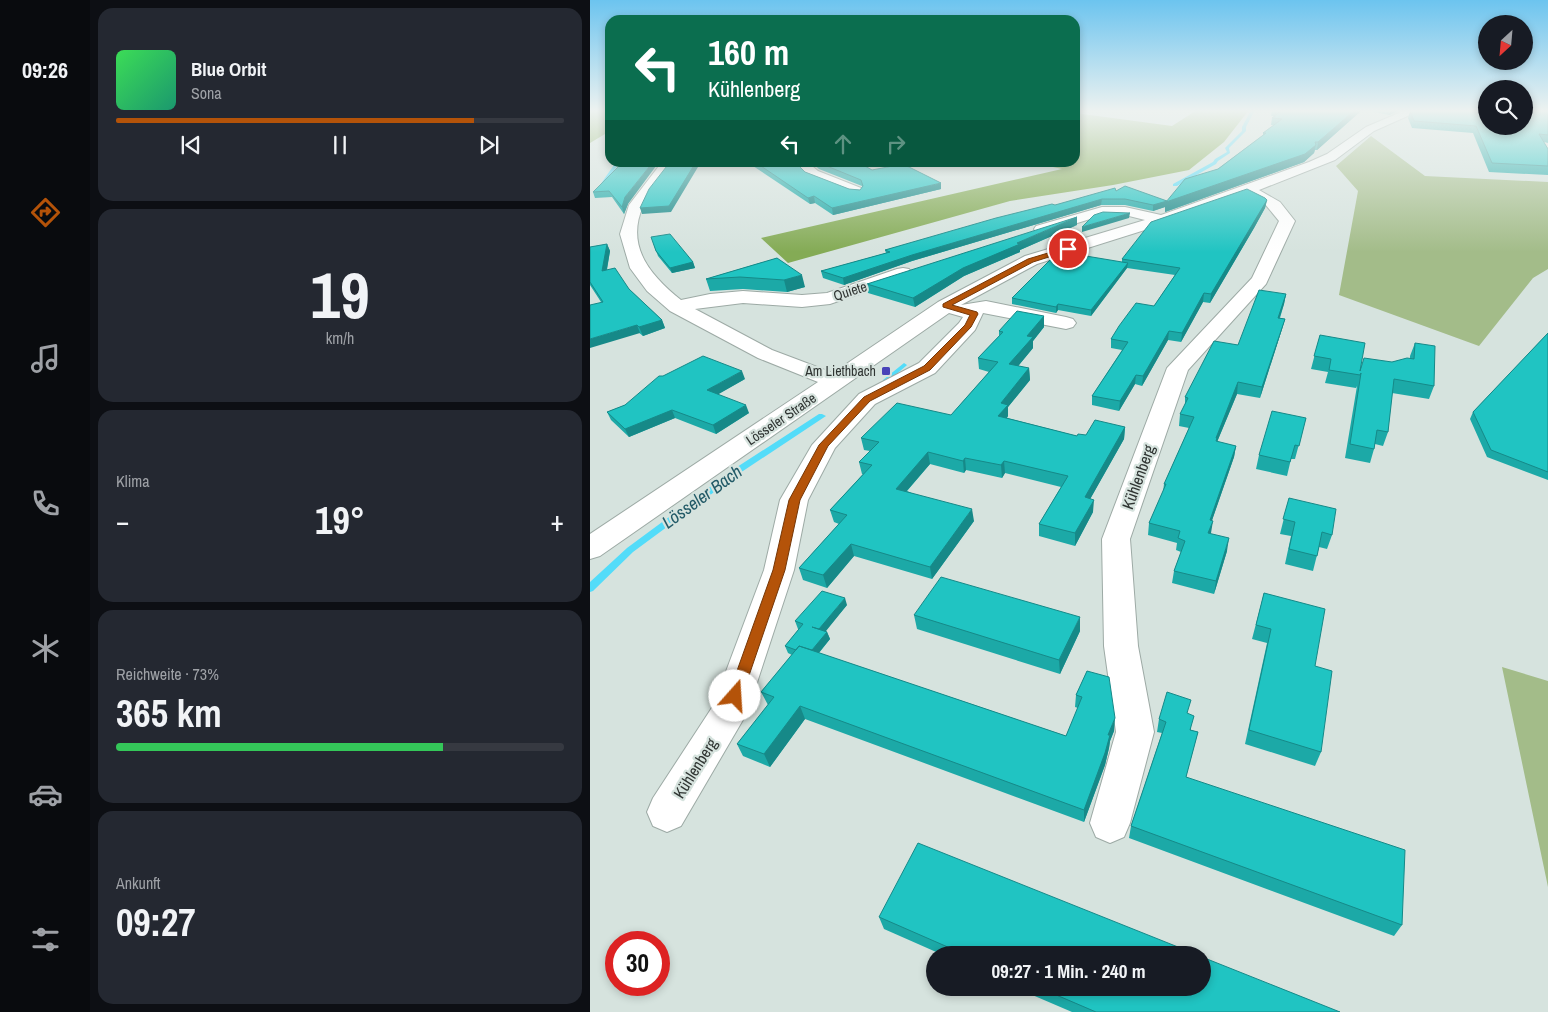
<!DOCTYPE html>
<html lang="de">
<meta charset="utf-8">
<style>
:root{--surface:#171b24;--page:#242831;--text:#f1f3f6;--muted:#9ea1a6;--line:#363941;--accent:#b45309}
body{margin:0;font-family:"Archivo Narrow",sans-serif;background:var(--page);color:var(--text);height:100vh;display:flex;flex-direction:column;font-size:19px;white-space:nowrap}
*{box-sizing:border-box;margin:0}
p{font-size:16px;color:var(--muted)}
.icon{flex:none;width:28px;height:28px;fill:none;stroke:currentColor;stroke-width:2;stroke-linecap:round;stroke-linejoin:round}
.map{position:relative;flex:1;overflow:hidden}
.side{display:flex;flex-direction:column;gap:8px;padding:8px;background:#0d0f14;width:500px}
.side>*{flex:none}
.top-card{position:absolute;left:15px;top:15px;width:475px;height:152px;border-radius:15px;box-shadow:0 2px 8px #0003;background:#0b6e4f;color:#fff;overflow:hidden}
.needle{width:32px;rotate:206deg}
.controls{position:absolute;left:888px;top:15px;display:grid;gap:10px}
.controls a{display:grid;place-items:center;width:55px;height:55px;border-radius:50%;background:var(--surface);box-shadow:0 2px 8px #0003;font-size:25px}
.speed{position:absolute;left:15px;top:931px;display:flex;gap:10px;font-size:25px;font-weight:700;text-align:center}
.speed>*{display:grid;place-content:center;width:65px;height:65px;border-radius:50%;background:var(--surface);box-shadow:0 2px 8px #0003;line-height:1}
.speed .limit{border:8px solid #d22;background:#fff;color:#111}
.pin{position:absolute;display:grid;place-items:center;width:42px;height:42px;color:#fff;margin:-21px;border:2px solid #fff;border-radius:50%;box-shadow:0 1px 5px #0007}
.me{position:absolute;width:55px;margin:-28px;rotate:19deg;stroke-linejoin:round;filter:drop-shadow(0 0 4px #0008)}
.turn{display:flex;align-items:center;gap:18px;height:105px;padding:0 20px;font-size:22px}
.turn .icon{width:65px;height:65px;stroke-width:2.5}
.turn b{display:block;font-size:35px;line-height:42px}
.lanes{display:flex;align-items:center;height:48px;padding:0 20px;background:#0003;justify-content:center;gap:25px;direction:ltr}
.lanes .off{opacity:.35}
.big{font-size:38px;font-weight:700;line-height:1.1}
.side .card{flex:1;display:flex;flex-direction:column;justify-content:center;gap:8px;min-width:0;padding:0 18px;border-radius:15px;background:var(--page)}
.side .dial{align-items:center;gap:0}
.dial b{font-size:65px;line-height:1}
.song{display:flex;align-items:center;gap:15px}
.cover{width:60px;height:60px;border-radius:8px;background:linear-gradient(135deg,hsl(130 70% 55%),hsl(160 70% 35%))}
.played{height:5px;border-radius:2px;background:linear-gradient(90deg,var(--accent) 80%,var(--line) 80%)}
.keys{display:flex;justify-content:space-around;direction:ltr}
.heat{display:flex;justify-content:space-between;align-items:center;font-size:28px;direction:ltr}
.charge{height:8px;border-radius:4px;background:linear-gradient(90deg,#34c759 73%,var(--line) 0)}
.trip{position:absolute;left:336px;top:946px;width:285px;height:50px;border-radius:25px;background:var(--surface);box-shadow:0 2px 8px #0003;font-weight:700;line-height:50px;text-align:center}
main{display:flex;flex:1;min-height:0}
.dock{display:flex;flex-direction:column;width:90px;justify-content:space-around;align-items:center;background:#090b0e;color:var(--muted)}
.dock .icon{width:35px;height:35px}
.dock .on{color:var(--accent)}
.dock b{font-size:22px;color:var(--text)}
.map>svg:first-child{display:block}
.green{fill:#a3bc89}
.forest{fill:#84ab55}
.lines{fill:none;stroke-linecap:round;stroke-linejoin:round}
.stream{fill:#53dcf9;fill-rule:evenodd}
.street-casing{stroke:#9daaa5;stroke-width:2}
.street{fill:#fff;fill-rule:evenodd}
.wall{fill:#1ca9a7}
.shaded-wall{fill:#168988}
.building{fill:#20c4c2;stroke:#168988}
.route{fill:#b45309;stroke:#753606}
.poi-dot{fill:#4742b8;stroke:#d6e3de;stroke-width:2}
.labels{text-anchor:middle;stroke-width:4.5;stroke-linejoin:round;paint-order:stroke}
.far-street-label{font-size:14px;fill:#2f3432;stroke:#d6e3de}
.far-poi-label{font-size:14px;fill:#2f3432;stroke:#d6e3de;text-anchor:end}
.street-label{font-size:16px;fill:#2f3432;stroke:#d6e3de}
.water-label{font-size:18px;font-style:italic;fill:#225a67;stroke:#d6e3de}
</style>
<main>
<nav class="dock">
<b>09:26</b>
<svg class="icon on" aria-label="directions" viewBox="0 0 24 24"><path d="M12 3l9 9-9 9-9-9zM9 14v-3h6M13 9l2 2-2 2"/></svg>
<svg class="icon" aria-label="music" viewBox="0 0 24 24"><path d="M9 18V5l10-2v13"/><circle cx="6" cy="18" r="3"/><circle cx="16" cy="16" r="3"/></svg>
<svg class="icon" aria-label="phone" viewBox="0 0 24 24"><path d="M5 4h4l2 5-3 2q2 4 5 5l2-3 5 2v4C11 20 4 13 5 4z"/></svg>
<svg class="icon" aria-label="climate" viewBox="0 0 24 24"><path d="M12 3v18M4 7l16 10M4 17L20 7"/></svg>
<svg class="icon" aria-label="car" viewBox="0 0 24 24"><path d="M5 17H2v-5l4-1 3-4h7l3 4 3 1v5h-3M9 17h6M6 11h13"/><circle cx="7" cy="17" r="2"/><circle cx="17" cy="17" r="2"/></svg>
<svg class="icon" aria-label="filters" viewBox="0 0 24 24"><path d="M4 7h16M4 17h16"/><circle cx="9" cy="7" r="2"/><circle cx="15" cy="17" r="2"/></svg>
</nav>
<section class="side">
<div class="card">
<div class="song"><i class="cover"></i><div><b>Blue Orbit</b><p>Sona</p></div></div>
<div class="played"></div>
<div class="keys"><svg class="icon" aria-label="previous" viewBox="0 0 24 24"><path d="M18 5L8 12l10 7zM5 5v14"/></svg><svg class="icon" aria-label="pause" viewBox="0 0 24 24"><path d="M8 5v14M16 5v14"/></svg><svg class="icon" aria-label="next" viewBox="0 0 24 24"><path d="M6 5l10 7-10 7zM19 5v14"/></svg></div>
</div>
<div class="card dial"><b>19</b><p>km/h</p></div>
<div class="card"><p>Klima</p>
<div class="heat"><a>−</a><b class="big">19°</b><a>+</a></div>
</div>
<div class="card"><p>Reichweite · 73%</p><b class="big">365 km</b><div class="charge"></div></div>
<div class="card"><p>Ankunft</p><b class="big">09:27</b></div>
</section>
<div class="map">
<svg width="958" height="1012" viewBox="0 0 958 1012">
<rect width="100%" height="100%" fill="#d6e3de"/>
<!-- green -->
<path class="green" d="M 781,136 L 835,176 L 958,182 L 958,269 L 943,278 L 889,346 L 749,295 L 768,191 L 746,166 Z
M 912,667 L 958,681 L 958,887 Z"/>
<!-- forest -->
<path class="forest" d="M 0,110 L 20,110 L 20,131 L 0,143 Z
M 607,110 L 659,110 L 634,142 L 599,170 L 523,185 L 420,201 L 198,263 L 171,238 L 472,169 L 445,163 L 485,162 L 485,113 L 582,126 Z"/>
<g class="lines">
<!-- stream -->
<path class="stream" d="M 661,110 L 665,110 L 656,127 L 656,131 L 639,148 L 640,153 L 628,161 L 626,164 L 587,186 L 583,186 L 583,184 L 623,162 L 625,159 L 637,152 L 635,148 L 652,131 L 652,127 Z
M 26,162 L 30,162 L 12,188 L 8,188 Z
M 314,363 L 317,365 L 316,366 L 297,382 L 293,382 L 293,380 Z
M 229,414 L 232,414 L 236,416 L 150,473 L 43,552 L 3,591 L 0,592 L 0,582 L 37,548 L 144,469 Z"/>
<defs>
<path id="street" d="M 816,110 L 831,110 L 784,131 L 745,160 L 669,190 L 690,202 L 705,221 L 676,284 L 598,370 L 540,539 L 548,646 L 564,732 L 540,823 L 534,837 L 520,843 L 506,837 L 500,823 L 526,732 L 514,646 L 512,539 L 577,368 L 662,278 L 689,221 L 675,204 L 656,194 L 577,223 L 447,264 L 371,305 L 396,301 L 476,317 L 483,319 L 486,323 L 483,327 L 476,329 L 393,313 L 385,330 L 345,373 L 285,404 L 245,448 L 218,500 L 204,570 L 157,713 L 91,826 L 77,832 L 63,826 L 57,812 L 63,798 L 123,706 L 174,570 L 190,500 L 222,445 L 269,394 L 329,363 L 369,323 L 373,317 L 359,313 L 10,556 L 0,559 L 0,534 L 228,382 L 168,358 L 80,311 L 57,291 L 40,268 L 30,234 L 39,205 L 72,162 L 85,162 C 75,176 60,191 53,206 C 35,247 61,276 91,300 L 120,294 L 153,291 L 212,295 L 237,293 L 307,269 L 313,268 L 319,269 L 322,273 L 319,277 L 240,304 L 212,307 L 153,303 L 105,309 L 182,350 L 243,373 L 348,302 L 435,256 L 555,220 L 535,215 L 513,215 L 452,234 L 446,232 L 444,229 L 446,226 L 512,207 L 535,207 L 571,215 L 719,162 L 737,154 L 776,127 Z
M 203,162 L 217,162 L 228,171 L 271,188 L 273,191 L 271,194 L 261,194 L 218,177 Z"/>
</defs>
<!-- street casing -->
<use href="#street" class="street-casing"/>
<!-- street -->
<use href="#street" class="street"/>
</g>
<!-- wall -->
<path class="wall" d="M 682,110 L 772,110 L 727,150 L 725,150 L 724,153 L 714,162 L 575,212 L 575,207 L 563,211 L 535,205 L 511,205 L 322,261 L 254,285 L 233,278 L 231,271 L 296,253 L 295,250 L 465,205 L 526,191 L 577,201 L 628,169 L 673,135 L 673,133 L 684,125 L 681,125 L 682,118 L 684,116 L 681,116 Z
M 780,110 L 811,110 L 799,115 L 780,111 Z
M 958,110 L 958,143 L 954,142 L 958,149 L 958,175 L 899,172 L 883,133 L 822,128 L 818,118 L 820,111 Z
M 33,162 L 38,204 L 34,214 L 22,197 L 5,198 L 3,192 Z
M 162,162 L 205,162 L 215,172 L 259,189 L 270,190 L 272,187 L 272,186 L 229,169 L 221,162 L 268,162 L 282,170 L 351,189 L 243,215 L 225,203 L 220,204 L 163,166 Z
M 677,200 L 675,208 L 664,228 L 620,303 L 613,302 L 591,342 L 578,340 L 552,386 L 545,384 L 529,411 L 502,405 L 502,396 L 532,350 L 521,348 L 521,339 L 564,306 L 585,275 L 537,268 L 501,316 L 468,310 L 466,313 L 422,304 L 422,298 L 532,262 L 532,259 Z
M 487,225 L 430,250 L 430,252 L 374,276 L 325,307 L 278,293 L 277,284 Z
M 61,237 L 103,262 L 105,268 L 82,273 L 68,256 Z
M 17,244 L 20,251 L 17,270 L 39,289 L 72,320 L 75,328 L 53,336 L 11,302 L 0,285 L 0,247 Z
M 187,258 L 215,287 L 197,292 L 153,289 L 120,291 L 116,279 Z
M 696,294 L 694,304 L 690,318 L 695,319 L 692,329 L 670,398 L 647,394 L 627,442 L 646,446 L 644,457 L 622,520 L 620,534 L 637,551 L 624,594 L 582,583 L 584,571 L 591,552 L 586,550 L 587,543 L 558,535 L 559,523 L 573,492 L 574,484 L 599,428 L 589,426 L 590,414 L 595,405 L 595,397 L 648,345 Z
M 454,316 L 454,327 L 443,341 L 443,348 L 428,366 L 439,368 L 440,380 L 418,407 L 418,416 L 417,418 L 487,436 L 496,435 L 535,427 L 534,439 L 500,499 L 503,512 L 485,546 L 449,536 L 449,524 L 471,487 L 415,473 L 412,478 L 376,470 L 374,473 L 340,464 L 317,491 L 384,521 L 342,579 L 264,556 L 237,588 L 213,580 L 209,568 L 249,524 L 244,522 L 240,510 L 273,474 L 272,474 L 269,462 L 280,451 L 274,450 L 271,438 L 361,415 L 399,372 L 389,369 L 388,358 L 409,336 L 409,331 Z
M 958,333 L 958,480 L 897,457 L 880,419 L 883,412 Z
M 730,335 L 771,367 L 820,359 L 820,356 L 825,343 L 844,386 L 839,399 L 802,393 L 798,432 L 793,446 L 785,444 L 784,449 L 780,463 L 755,458 L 767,386 L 766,388 L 735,383 L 738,372 L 721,369 Z
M 155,379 L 128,394 L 159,413 L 126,434 L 85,418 L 39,437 L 21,420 L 17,412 L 35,405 Z
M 716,418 L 705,459 L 701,459 L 697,476 L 666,469 L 669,455 Z
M 699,498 L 742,535 L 737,549 L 729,547 L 723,571 L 695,564 L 701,536 L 690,534 Z
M 674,593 L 725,666 L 731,752 L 725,766 L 655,744 L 677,643 L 662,639 Z
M 257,605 L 235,631 L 237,632 L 240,639 L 229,653 L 476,736 L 488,708 L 485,707 L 486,695 L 497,671 L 524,731 L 520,741 L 519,748 L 515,765 L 494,822 L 215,719 L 180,767 L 153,756 L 147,744 L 178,705 L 171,692 L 202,655 L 198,653 L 195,646 L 209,629 L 208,629 L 205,621 Z
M 324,615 L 490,631 L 470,674 L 327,629 Z
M 598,714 L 601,730 L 608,732 L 596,777 L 812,925 L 804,936 L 539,838 L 541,826 L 572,733 L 567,732 L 569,719 Z
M 289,917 L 608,955 L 353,955 L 294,929 Z
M 426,988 L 612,988 L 750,1012 L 482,1012 Z"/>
<!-- shaded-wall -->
<path class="shaded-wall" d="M 765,110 L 772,110 L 727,150 L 728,142 Z
M 801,110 L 811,110 L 799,115 Z
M 726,145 L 724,153 L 714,162 L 575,212 L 575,207 L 563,211 L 563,205 L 577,201 Z
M 63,162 L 69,162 L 38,204 L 34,214 L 32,207 L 35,197 Z
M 106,162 L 111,162 L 81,212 L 52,214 L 50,208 Z
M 351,183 L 351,189 L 243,215 L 242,208 Z
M 224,196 L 225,203 L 220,204 L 218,198 Z
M 512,199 L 511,205 L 322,261 L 254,285 L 253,278 L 322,255 Z
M 677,200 L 675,208 L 664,228 L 620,303 L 621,294 Z
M 540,213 L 539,218 L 492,232 L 492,227 Z
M 487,217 L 487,225 L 430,250 L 430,252 L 374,276 L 325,307 L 323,298 L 373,268 L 427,243 Z
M 17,244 L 20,251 L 15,279 L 12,271 Z
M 103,262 L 105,268 L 82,273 L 80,268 Z
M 538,263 L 537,268 L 501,316 L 501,310 Z
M 212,275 L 215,287 L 197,292 L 194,280 Z
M 614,293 L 613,302 L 591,342 L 592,333 Z
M 696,294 L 694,304 L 686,328 L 688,318 Z
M 468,304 L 468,310 L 466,313 L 466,307 Z
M 454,316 L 454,327 L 443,341 L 443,348 L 420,376 L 419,364 L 437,336 Z
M 695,319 L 692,329 L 670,398 L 672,387 Z
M 72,320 L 75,328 L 53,336 L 49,327 Z
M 47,325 L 50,333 L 0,348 L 0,339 Z
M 579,331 L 578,340 L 552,386 L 553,376 Z
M 439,368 L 440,380 L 418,407 L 418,416 L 409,427 L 408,416 L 411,403 Z
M 152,371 L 155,379 L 120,399 L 117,390 Z
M 546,375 L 545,384 L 529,411 L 530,401 Z
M 648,382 L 647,394 L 627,442 L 626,438 Z
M 156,405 L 159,413 L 126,434 L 123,425 Z
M 82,410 L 85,418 L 39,437 L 35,429 Z
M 535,427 L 534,439 L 494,510 L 495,497 Z
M 646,446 L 644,457 L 618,532 L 620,520 Z
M 338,452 L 340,464 L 308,501 L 306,489 Z
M 375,458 L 376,470 L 374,473 L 373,461 Z
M 414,461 L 415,473 L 412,478 L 411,465 Z
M 504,500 L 503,512 L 485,546 L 485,533 Z
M 382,509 L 384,521 L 342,579 L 340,567 Z
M 623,521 L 621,533 L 616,545 L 618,533 Z
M 639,538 L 637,551 L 624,594 L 626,581 Z
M 261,544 L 264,556 L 237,588 L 233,575 Z
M 255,598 L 257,605 L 232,636 L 229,629 Z
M 490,617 L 490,631 L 470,674 L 469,660 Z
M 237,632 L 240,639 L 222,661 L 219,654 Z
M 210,706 L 215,719 L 180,767 L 174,754 Z
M 525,718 L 524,731 L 520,741 L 519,748 L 515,765 L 494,822 L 494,810 L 518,735 Z"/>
<!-- building -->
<path class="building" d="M 692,110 L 765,110 L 728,142 L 725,142 L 726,145 L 715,154 L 576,202 L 595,179 L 628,169 L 676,133 L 673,133 L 692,119 L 682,118 Z
M 821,110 L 896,110 L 896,126 L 934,126 L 934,110 L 958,110 L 958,135 L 949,134 L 958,149 L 958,166 L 902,163 L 886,126 L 824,121 L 820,111 Z
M 33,162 L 63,162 L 35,197 L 32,207 L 19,191 L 3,192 Z
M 80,162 L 106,162 L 79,206 L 50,208 L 59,189 Z
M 165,162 L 205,162 L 215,172 L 259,189 L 270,190 L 273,186 L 271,180 L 227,162 L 268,162 L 282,170 L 313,164 L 351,183 L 242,208 L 224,196 L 218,198 Z
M 535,186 L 577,201 L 563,205 L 535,199 L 512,199 L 322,255 L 253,278 L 231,271 L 300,252 L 295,250 L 406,218 L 462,204 L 465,205 L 525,188 L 526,191 Z
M 657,189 L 675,198 L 677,200 L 621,294 L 614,293 L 592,333 L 579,331 L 553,376 L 546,375 L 530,401 L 502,396 L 538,342 L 521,339 L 529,326 L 546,303 L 564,306 L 590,268 L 532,259 L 561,222 Z
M 513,212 L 540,213 L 492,227 L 504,215 Z
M 487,217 L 427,243 L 430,244 L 373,268 L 323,298 L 277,284 Z
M 80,234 L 103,262 L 80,268 L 66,251 L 61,237 Z
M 17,244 L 12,271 L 25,268 L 39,289 L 72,320 L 49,327 L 47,325 L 0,339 L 0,305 L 13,302 L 0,282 L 0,247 Z
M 472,252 L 538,263 L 501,310 L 468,304 L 466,307 L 422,298 L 465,255 Z
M 187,258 L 212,275 L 194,280 L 150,277 L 116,279 Z
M 669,290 L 696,294 L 688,318 L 695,319 L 672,387 L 648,382 L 626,438 L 627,438 L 626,441 L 646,446 L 620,520 L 623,521 L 618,533 L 639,538 L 626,581 L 584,571 L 595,541 L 588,538 L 590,531 L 559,523 L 576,484 L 574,484 L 604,417 L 590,414 L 598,398 L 595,397 L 624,341 L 648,345 Z
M 427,311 L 454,316 L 437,336 L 443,337 L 419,364 L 439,368 L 411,403 L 418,405 L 408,416 L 487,436 L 488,434 L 496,435 L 505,420 L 535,427 L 495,497 L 504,500 L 485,533 L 449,524 L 478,476 L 414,461 L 411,465 L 375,458 L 373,461 L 338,452 L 306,489 L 382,509 L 340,567 L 261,544 L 233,575 L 209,568 L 257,515 L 240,510 L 282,465 L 269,462 L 289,442 L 271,438 L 307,403 L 361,415 L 408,362 L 388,358 L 413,332 L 409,331 Z
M 958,333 L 958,472 L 901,450 L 883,412 Z
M 730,335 L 775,343 L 770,371 L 774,358 L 802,362 L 817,358 L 824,359 L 825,343 L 845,346 L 844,386 L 804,379 L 798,432 L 787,430 L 784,449 L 760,444 L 771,373 L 770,375 L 739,370 L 741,359 L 724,356 Z
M 113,356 L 152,371 L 117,390 L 156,405 L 123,425 L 82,410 L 35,429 L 17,412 L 35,405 L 69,376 L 73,376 Z
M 682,411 L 716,418 L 709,446 L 705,445 L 700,462 L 669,455 Z
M 699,498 L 746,509 L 742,535 L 732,532 L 727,556 L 699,549 L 705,522 L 693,519 Z
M 351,577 L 490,617 L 469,660 L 324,615 Z
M 232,591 L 255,598 L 229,629 L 222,627 L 237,632 L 222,650 L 209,646 L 206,650 L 195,646 L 213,624 L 205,621 Z
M 674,593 L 735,609 L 725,666 L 742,671 L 731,752 L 659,730 L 681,629 L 666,625 Z
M 209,646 L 476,736 L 492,697 L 486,695 L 497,671 L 519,677 L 525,718 L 518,735 L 520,735 L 515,753 L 494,810 L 210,706 L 174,754 L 147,744 L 184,697 L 171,692 Z
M 577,692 L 601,700 L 597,713 L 604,716 L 600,730 L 608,732 L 596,777 L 815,850 L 812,925 L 541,826 L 576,722 L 569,719 Z
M 328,843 L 608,955 L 376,955 L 289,917 Z
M 612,957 L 750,1012 L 506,1012 L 450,988 L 612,988 Z"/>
<!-- sky -->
<linearGradient id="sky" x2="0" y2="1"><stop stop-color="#6cc4ef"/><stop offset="0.44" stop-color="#edf2f0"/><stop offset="1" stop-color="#edf2f0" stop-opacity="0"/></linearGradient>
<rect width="958" height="252" fill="url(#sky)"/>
<!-- route -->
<path class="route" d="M 478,247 L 481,248 L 481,250 L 443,262 L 362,305 L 387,312 L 388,314 L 381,327 L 340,370 L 280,401 L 238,446 L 210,500 L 195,570 L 152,696 L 150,700 L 145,702 L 140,700 L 138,696 L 183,570 L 199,500 L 229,445 L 274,397 L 334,366 L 375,325 L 380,315 L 353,307 L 353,304 L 438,259 Z"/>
<!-- markers -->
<rect class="poi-dot" x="291" y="366" width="10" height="10" rx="2.5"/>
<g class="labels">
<!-- far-street labels -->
<g class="far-street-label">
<text transform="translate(260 291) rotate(-18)" y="5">Quiete</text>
<text transform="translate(191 419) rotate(-34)" y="5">Lösseler Straße</text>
</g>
<!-- far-poi labels -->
<g class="far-poi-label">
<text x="286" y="376">Am Liethbach</text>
</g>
<!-- street labels -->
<g class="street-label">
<text transform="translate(548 477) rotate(-70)" y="6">Kühlenberg</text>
<text transform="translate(105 768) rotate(-58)" y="6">Kühlenberg</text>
</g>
<!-- water labels -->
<g class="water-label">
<text transform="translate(112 497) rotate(-36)" y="6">Lösseler Bach</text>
</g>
</g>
</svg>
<div class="controls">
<a><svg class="needle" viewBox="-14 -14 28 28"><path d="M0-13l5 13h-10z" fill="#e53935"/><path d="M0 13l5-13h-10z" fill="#9ea1a6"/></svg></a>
<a><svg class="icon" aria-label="search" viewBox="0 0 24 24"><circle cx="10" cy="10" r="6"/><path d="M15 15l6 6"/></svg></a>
</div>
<div class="speed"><div class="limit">30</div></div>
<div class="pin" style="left:478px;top:249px;background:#d93025"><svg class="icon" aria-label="arrive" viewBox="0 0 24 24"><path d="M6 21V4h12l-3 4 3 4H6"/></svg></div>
<svg class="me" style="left:145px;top:696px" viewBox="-20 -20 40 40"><circle r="19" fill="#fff"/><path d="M0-13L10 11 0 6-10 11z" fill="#b45309"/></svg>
<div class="trip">09:27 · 1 Min. · 240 m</div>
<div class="top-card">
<div class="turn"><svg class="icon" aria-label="left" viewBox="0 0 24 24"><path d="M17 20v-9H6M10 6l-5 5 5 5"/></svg><div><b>160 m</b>Kühlenberg</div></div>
<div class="lanes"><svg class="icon" aria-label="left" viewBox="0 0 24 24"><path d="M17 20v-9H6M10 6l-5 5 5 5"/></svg><svg class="icon off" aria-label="ahead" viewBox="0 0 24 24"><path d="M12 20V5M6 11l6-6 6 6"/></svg><svg class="icon off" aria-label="right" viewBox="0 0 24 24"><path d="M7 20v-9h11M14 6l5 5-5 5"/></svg></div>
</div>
</div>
</main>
